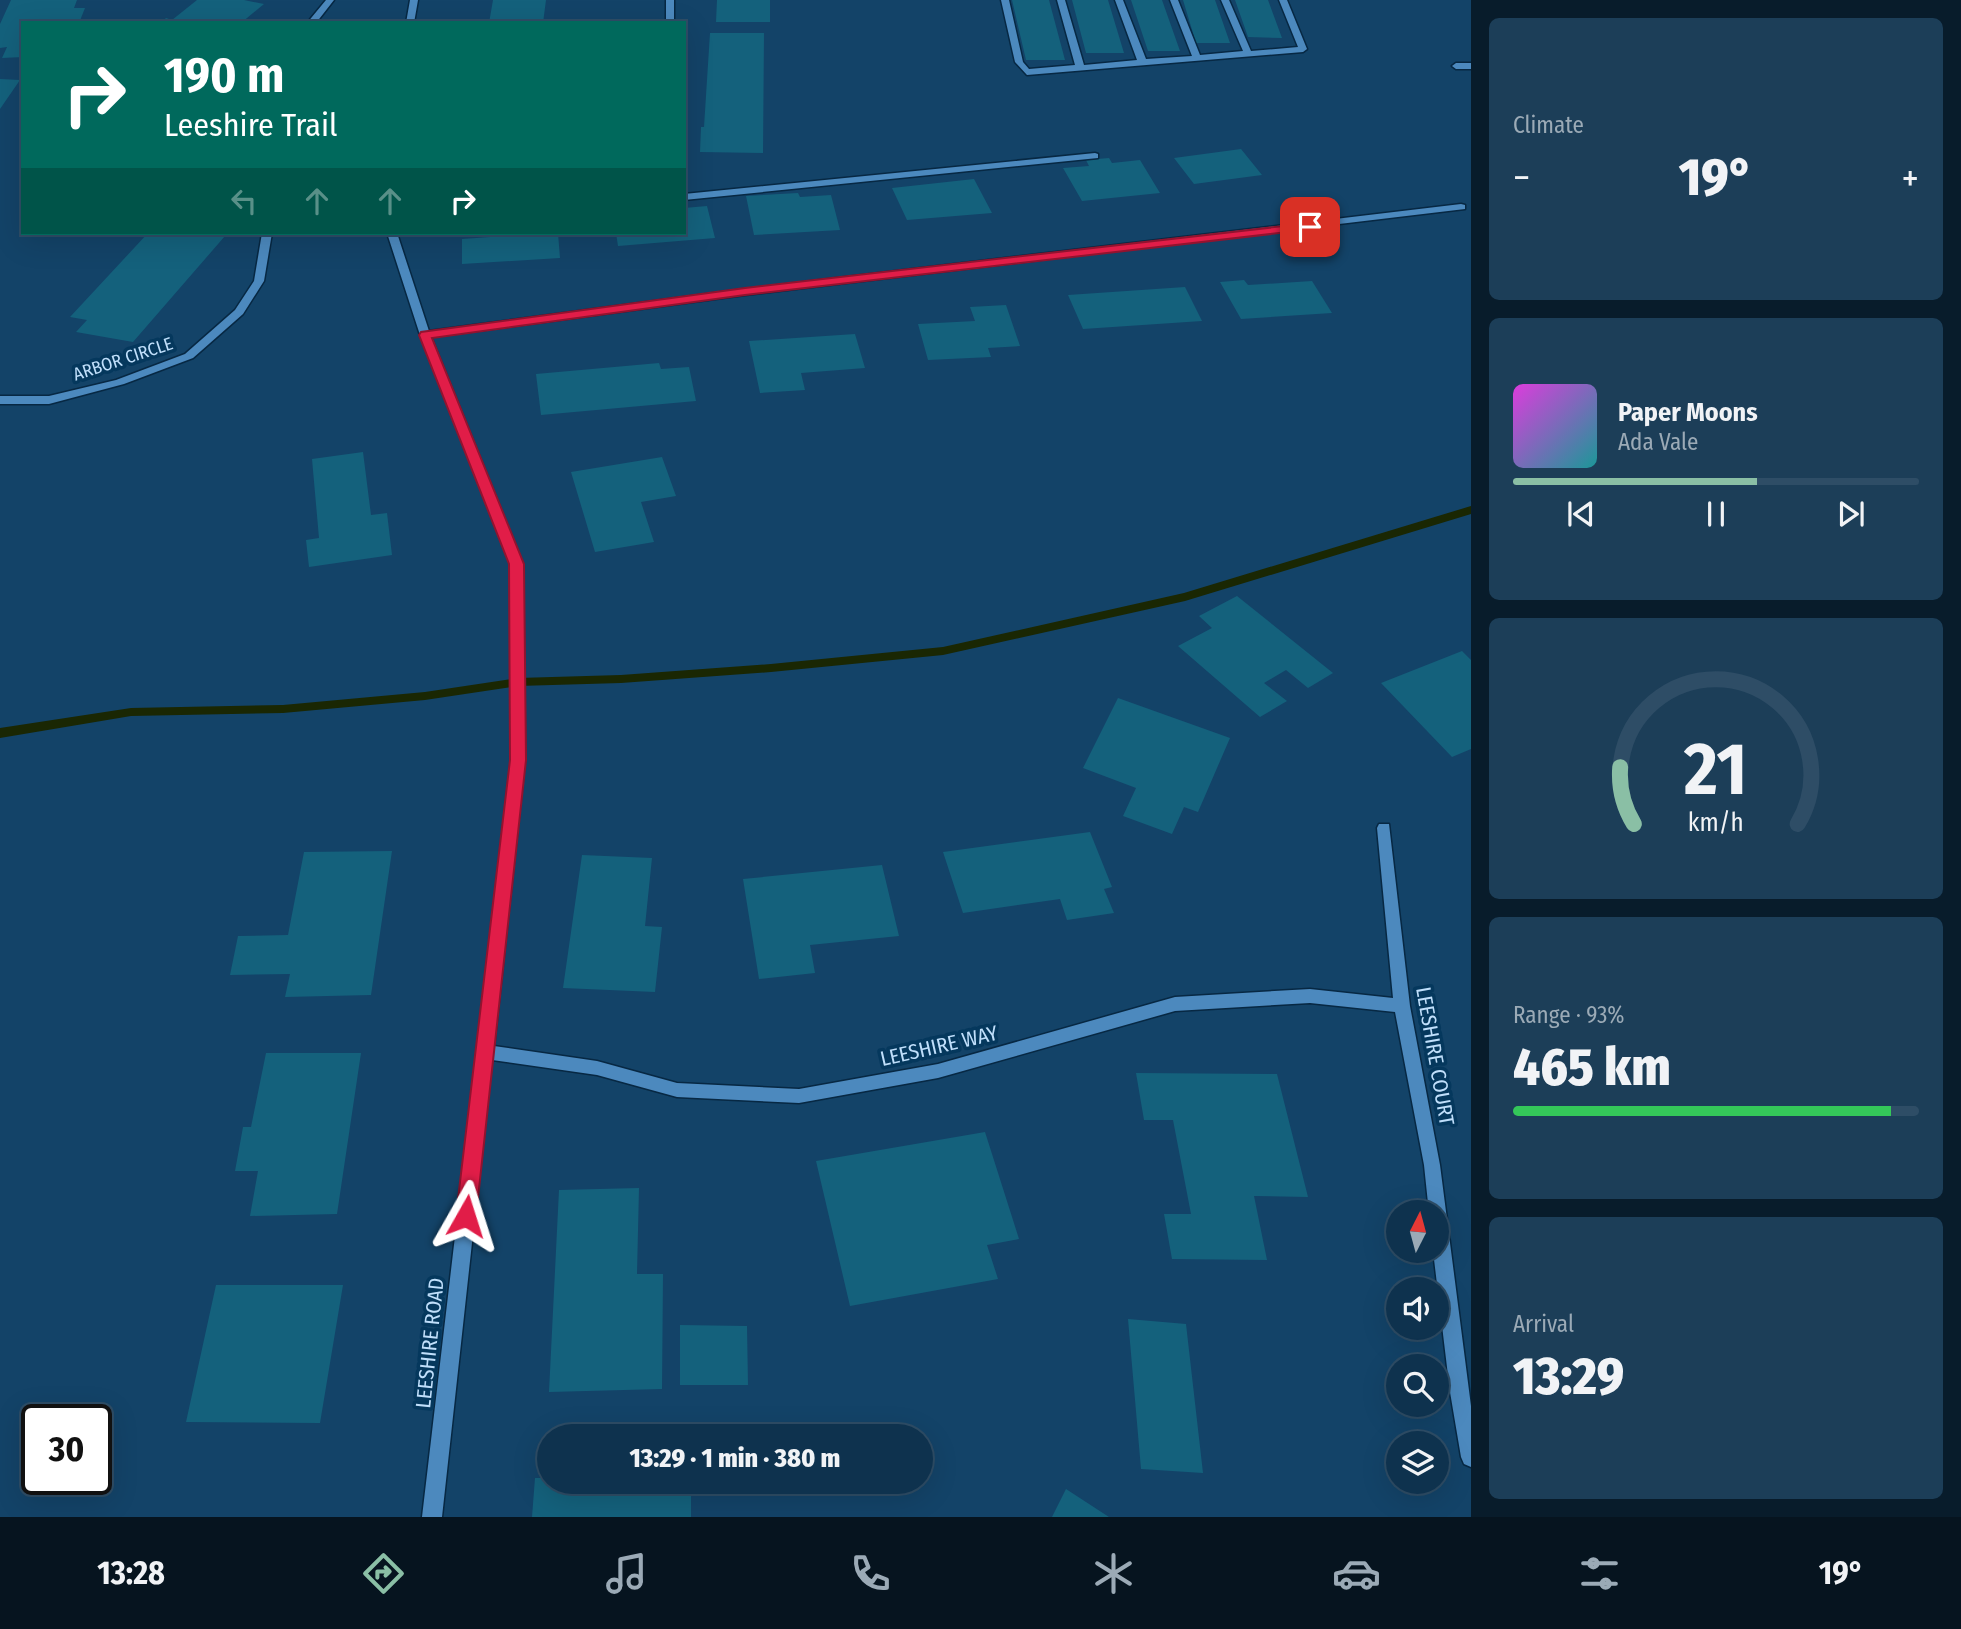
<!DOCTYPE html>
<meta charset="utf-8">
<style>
:root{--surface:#0e324e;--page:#1c3e58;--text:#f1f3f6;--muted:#9baab6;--line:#2e4d66;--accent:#8abfa5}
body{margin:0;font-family:"Fira Sans Condensed",sans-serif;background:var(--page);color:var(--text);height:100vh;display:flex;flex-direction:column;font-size:26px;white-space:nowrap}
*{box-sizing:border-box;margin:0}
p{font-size:23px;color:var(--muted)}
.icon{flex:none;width:38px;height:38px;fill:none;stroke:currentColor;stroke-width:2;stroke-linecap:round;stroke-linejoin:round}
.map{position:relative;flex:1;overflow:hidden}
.drawer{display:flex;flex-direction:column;gap:18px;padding:18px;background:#081c2b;width:490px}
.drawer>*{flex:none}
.hud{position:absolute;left:21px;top:21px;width:665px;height:214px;border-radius:0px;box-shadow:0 7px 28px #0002,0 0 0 2px var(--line);background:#00695c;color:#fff;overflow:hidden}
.needle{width:46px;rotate:6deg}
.tools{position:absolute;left:1386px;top:1200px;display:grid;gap:14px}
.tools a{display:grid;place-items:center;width:63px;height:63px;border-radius:50%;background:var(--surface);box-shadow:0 7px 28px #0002,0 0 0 2px var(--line);font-size:35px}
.speed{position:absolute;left:21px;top:1404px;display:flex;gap:14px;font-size:35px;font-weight:700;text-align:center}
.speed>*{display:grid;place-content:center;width:91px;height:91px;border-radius:50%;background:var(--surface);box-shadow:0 7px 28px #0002,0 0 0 2px var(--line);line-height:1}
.speed .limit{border:4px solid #111;border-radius:10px;background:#fff;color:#111}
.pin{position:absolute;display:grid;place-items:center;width:60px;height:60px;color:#fff;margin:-30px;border-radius:14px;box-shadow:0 4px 10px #0006}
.me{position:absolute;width:77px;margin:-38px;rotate:6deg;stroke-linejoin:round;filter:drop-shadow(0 0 5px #0008)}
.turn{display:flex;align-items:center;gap:24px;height:147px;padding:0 28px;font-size:32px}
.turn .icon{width:91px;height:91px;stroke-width:2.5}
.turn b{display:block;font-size:49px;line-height:60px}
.lanes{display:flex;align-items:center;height:66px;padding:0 28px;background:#0003;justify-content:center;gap:35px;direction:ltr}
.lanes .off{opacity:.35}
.big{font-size:52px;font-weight:800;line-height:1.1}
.drawer .tile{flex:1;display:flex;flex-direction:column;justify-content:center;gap:10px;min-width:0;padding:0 24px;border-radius:10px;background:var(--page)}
.drawer .dial{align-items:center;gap:0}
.dial svg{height:182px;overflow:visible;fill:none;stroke:var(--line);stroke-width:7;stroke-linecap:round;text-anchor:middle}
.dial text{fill:var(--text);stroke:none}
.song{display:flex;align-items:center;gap:21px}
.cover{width:84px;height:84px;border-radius:10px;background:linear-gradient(135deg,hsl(300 70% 55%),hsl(180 70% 35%))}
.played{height:7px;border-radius:4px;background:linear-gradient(90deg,var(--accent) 60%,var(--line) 60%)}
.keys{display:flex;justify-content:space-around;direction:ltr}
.heat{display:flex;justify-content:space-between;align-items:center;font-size:38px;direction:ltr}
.charge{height:10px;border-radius:5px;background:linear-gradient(90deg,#34c759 93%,var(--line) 0)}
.trip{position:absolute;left:537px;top:1424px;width:396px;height:70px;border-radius:35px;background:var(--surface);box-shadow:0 7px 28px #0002,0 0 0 2px var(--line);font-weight:800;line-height:70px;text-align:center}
.tabs{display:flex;height:112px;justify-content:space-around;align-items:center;background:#06141f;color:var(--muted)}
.tabs .icon{width:49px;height:49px}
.tabs .on{color:var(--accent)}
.tabs b{font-size:32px;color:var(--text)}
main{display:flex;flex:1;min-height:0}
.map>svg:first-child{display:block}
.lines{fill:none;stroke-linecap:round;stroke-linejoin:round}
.stream{fill:#1a2703;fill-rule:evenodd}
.building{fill:#14617c}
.service-casing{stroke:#072843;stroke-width:3}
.minor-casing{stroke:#072843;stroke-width:3}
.service{fill:#4c89be;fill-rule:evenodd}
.minor{fill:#4c89be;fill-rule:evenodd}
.route{fill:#e11d48;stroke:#92132f;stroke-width:2}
.labels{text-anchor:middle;stroke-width:7;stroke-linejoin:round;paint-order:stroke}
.far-street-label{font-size:18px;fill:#c0dffb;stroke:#05385d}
.street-label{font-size:21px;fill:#c0dffb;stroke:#05385d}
</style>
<main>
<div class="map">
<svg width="1471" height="1517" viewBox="0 0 1471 1517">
<rect width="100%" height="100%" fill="#134368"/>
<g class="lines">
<!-- stream -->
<path class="stream" d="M 1471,506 L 1471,514 L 1185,601 L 943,655 L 771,672 L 621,683 L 518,686 L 425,700 L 283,713 L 131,716 L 0,738 L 0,728 L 131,708 L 283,705 L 425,692 L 518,678 L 621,675 L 771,664 L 943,647 L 1184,593 Z"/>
</g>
<!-- building -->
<path class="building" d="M 11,0 L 77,0 L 74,8 L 85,8 L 79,23 L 23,23 L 23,57 L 2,58 L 7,47 L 0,48 L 0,24 Z
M 197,0 L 244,0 L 264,4 L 241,23 L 161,23 L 166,18 L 172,20 Z
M 493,0 L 546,0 L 543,23 L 489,23 Z
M 717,0 L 770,0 L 770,22 L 716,22 Z
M 1012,0 L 1049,0 L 1065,60 L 1026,60 Z
M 1072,0 L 1108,0 L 1124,53 L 1086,53 Z
M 1131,0 L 1162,0 L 1180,51 L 1148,51 Z
M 1183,0 L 1215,0 L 1230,43 L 1196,43 Z
M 1235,0 L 1268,0 L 1282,38 L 1248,37 Z
M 710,33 L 764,33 L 763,153 L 700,152 L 701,127 L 704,127 Z
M 0,79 L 20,80 L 0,109 Z
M 1241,149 L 1262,175 L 1194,184 L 1174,158 Z
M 1109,158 L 1112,163 L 1140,160 L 1160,193 L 1082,201 L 1063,168 L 1089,166 L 1086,160 Z
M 974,179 L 992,213 L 907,220 L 892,188 Z
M 798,193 L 800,197 L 831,195 L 840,230 L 754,235 L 746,196 Z
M 707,206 L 715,238 L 618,246 L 616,233 L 684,233 L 684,208 Z
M 148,233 L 217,233 L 216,234 L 225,236 L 133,342 L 76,332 L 87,320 L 70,317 Z
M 504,233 L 558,233 L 560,258 L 462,264 L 462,239 L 504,236 Z
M 1244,280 L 1248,285 L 1312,281 L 1332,313 L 1241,319 L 1220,282 Z
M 1185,287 L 1202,321 L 1083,329 L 1068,295 Z
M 1006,305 L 1020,346 L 988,348 L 991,357 L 928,360 L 918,324 L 975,321 L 970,307 Z
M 855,334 L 865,368 L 801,373 L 805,390 L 760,393 L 749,341 Z
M 659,363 L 661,369 L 689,367 L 696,401 L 541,415 L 536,374 Z
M 363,452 L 371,515 L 387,513 L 392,555 L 309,567 L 306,540 L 319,538 L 312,459 Z
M 662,457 L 676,496 L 641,502 L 654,542 L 595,552 L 571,472 Z
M 1237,596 L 1333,673 L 1308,688 L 1286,670 L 1264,683 L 1287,701 L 1260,717 L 1178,646 L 1212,628 L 1199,616 Z
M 1462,651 L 1471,660 L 1471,749 L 1452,757 L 1381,683 Z
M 1118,698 L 1230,738 L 1198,812 L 1184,807 L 1172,834 L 1123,816 L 1136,788 L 1083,768 Z
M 1090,832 L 1112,887 L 1104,889 L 1114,913 L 1067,920 L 1060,899 L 963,913 L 943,852 Z
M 392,851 L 371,995 L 285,997 L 290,974 L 230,975 L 238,936 L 288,935 L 304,852 Z
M 582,855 L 652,858 L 645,926 L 662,927 L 655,992 L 563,988 Z
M 882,865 L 899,936 L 810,945 L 815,973 L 759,979 L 743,879 Z
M 266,1053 L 361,1053 L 337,1214 L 250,1216 L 258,1171 L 235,1171 L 243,1127 L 251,1127 Z
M 1136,1073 L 1277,1074 L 1308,1197 L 1254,1196 L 1267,1260 L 1172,1259 L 1164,1214 L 1191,1214 L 1173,1120 L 1144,1120 Z
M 985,1132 L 1019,1239 L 987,1245 L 998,1279 L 850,1306 L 816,1161 Z
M 639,1188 L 637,1274 L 663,1274 L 662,1389 L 549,1392 L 559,1190 Z
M 216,1285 L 343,1285 L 320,1423 L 186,1422 Z
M 1128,1319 L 1186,1324 L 1203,1473 L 1141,1469 Z
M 680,1325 L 747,1326 L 748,1385 L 680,1385 Z
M 535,1478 L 550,1478 L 550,1482 L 691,1482 L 691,1517 L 532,1517 Z
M 1066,1489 L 1109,1517 L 1052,1517 Z"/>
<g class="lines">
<defs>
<path id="service" d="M 326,0 L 334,0 L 316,23 L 307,23 Z
M 666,0 L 674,0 L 674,23 L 666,23 Z
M 1001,0 L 1009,0 L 1023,62 L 1029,69 L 1075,65 L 1057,0 L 1065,0 L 1084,65 L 1137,60 L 1115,0 L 1123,0 L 1146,59 L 1192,56 L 1170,0 L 1178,0 L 1200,55 L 1243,51 L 1221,0 L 1229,0 L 1251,51 L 1298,47 L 1279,0 L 1287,0 L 1307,49 L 1303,52 L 1027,75 L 1015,62 Z
M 1471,63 L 1471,69 L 1456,69 L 1452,66 L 1456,63 Z
M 1095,153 L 1098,154 L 1098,158 L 684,200 L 684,194 Z
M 262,233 L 272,233 L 264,281 L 243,314 L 193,358 L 124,384 L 49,404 L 0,404 L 0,396 L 49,396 L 116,380 L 185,354 L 235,310 L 254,281 Z"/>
<path id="minor" d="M 410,0 L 418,0 L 414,23 L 406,23 Z
M 1461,204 L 1465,205 L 1465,209 L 745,295 L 431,337 L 523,564 L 525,760 L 494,1046 L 597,1061 L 677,1083 L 799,1089 L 938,1064 L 1175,997 L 1310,989 L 1393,998 L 1377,828 L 1379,824 L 1389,824 L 1410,1006 L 1440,1165 L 1471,1406 L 1471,1467 L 1464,1464 L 1461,1457 L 1450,1392 L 1433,1251 L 1437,1251 L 1437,1213 L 1429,1213 L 1424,1165 L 1395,1012 L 1310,1003 L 1175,1011 L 938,1078 L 799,1103 L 677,1097 L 597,1075 L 492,1060 L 442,1517 L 422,1517 L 511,760 L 511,564 L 420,335 L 387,233 L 397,233 L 429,331 L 745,289 Z"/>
</defs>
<!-- service casing -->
<use href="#service" class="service-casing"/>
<!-- minor casing -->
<use href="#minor" class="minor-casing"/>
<!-- service -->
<use href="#service" class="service"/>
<!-- minor -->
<use href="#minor" class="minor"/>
</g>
<!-- route -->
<path class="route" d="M 1310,223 L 1314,224 L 1314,229 L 745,295 L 432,338 L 524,564 L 526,760 L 476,1216 L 473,1223 L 466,1225 L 459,1223 L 456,1216 L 510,760 L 509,564 L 419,335 L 421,332 L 745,288 Z"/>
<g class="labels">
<!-- far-street labels -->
<g class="far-street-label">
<text transform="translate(123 359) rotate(-18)" y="6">ARBOR CIRCLE</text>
</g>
<!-- street labels -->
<g class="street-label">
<text transform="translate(939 1046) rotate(-13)" y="7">LEESHIRE WAY</text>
<text transform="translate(1435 1056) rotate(80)" y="7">LEESHIRE COURT</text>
<text transform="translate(430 1343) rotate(-84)" y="7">LEESHIRE ROAD</text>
</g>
</g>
</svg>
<div class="tools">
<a><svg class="needle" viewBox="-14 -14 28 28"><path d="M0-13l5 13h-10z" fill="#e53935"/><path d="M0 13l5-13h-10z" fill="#9baab6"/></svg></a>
<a><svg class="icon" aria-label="sound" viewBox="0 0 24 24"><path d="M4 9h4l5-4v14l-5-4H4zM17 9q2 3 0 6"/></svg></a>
<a><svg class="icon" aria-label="search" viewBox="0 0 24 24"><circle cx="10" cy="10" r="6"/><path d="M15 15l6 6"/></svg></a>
<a><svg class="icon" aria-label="layers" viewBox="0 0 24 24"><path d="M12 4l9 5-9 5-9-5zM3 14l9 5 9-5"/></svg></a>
</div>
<div class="speed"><div class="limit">30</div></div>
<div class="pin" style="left:1310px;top:227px;background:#d93025"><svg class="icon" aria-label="arrive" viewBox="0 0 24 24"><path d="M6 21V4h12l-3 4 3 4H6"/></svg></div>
<svg class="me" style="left:466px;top:1216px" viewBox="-20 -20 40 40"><path d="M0-17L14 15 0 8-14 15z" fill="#e11d48" stroke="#fff" stroke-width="4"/></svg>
<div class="trip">13:29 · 1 min · 380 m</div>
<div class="hud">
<div class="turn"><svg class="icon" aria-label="right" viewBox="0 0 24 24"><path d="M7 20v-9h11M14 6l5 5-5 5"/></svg><div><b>190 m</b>Leeshire Trail</div></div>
<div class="lanes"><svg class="icon off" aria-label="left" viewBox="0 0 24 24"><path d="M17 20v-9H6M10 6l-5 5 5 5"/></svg><svg class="icon off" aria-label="ahead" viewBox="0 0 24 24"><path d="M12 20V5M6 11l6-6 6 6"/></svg><svg class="icon off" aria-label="ahead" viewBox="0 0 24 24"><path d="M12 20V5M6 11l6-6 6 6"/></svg><svg class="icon" aria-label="right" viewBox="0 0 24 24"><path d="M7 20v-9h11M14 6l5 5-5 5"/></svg></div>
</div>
</div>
<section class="drawer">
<div class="tile"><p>Climate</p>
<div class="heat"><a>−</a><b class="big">19°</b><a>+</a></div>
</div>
<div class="tile">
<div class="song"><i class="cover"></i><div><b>Paper Moons</b><p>Ada Vale</p></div></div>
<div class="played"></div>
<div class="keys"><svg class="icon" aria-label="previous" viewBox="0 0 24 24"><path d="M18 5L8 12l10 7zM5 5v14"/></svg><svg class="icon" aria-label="pause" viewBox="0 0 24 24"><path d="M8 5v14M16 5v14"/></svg><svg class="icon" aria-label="next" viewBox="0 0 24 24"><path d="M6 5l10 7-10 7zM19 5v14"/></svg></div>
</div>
<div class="tile dial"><svg viewBox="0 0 100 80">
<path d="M14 69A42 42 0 1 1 86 69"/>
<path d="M14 69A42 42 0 0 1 8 44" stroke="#8abfa5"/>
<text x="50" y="56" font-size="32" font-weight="700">21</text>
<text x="50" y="72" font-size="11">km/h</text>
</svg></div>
<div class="tile"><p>Range · 93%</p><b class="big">465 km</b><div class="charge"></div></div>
<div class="tile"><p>Arrival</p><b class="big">13:29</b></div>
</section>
</main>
<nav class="tabs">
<b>13:28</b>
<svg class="icon on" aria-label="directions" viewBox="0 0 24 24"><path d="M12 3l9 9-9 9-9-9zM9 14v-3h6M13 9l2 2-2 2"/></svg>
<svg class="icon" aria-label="music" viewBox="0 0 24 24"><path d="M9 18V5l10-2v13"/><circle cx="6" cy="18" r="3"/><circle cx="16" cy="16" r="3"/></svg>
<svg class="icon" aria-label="phone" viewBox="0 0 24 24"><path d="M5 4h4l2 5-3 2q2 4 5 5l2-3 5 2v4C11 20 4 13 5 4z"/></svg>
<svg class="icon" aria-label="climate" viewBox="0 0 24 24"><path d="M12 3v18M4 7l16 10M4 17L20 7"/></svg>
<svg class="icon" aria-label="car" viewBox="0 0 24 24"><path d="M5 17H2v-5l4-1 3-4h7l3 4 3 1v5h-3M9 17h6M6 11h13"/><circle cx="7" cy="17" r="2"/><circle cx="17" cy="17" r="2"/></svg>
<svg class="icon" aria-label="filters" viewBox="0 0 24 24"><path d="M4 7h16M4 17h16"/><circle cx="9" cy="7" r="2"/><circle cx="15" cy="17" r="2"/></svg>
<b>19°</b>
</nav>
